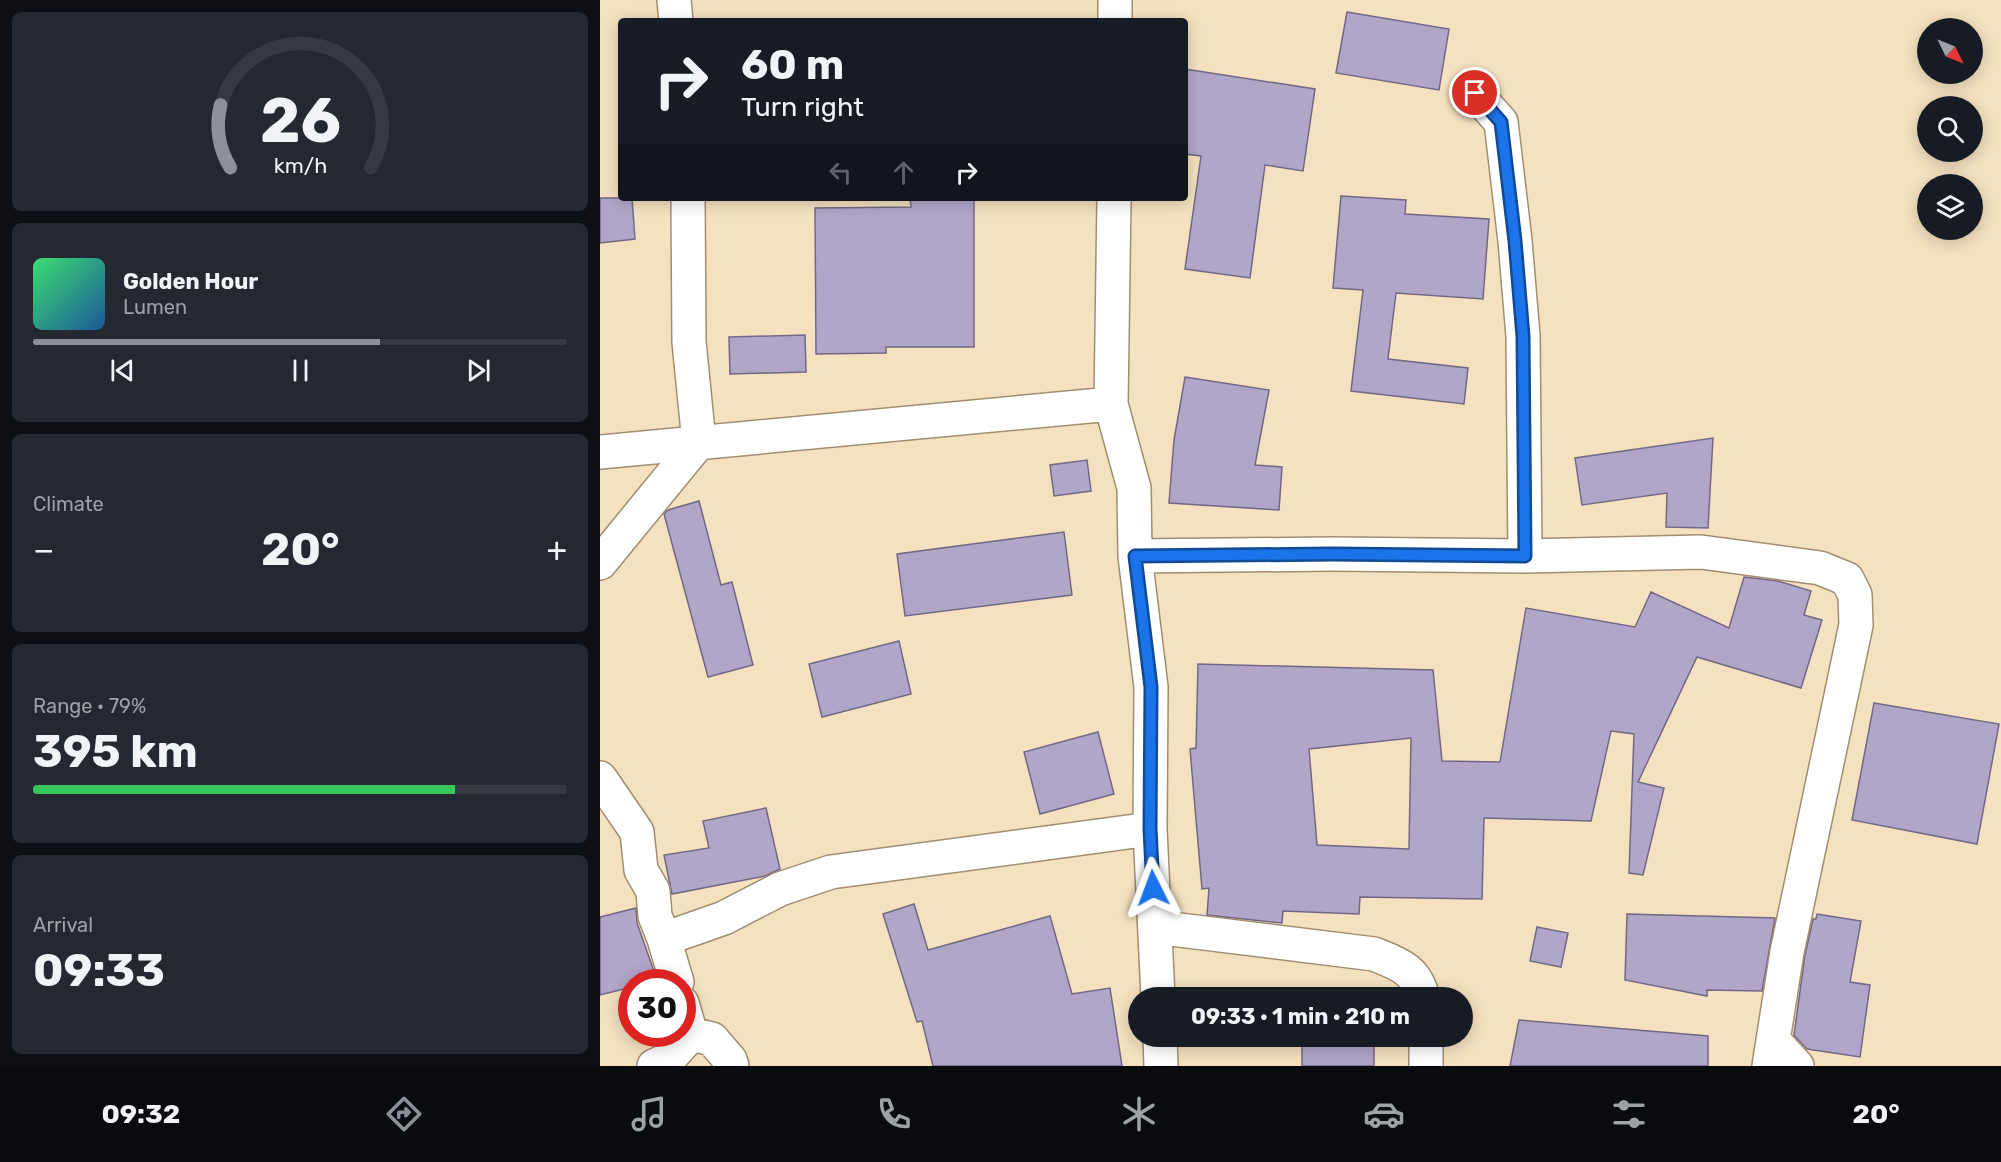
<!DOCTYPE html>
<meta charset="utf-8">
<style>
:root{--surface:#171b24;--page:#242831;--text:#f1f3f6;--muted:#9ea1a6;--line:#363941;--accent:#8c9099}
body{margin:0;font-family:Rubik,sans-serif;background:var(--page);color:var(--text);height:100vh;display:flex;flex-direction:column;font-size:22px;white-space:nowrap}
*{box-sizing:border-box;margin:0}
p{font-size:20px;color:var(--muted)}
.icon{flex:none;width:33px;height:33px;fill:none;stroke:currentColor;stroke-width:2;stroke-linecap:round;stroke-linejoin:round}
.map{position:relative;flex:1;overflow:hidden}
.details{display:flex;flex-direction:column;gap:12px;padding:12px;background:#0d0f14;width:600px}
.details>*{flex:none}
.guide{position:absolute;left:18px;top:18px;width:570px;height:183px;border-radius:6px;box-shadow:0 3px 15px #0003;background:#171b24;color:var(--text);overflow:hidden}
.needle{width:39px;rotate:133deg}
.controls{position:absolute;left:1317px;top:18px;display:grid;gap:12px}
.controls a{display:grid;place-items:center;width:66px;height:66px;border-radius:50%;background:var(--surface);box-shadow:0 3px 15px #0003;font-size:30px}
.speed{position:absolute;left:18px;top:969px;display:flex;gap:12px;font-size:30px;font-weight:700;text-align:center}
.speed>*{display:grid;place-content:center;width:78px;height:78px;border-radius:50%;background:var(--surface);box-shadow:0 3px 15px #0003;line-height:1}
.speed .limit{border:9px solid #d22;background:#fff;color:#111}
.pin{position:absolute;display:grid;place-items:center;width:51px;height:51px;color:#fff;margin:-26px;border:3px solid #fff;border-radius:50%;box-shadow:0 2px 6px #0007}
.me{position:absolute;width:66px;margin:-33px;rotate:357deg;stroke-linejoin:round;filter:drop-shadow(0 0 4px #0008)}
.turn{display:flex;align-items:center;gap:21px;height:126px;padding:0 24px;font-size:27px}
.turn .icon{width:78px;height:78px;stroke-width:2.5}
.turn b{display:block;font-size:42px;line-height:51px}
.lanes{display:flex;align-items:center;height:57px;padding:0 24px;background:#0003;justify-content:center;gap:30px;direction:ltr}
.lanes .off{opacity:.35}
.big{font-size:45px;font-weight:700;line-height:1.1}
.details .card{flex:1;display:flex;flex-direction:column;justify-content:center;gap:9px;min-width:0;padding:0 21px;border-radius:9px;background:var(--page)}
.details .dial{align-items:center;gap:0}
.dial svg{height:156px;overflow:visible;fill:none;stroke:var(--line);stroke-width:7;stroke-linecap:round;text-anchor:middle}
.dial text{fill:var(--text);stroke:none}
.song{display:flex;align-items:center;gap:18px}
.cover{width:72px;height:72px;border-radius:9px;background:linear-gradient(135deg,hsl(140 70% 55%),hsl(210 70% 35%))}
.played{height:6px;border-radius:3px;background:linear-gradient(90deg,var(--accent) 65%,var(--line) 65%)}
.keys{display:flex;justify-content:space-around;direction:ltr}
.heat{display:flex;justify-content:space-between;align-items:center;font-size:33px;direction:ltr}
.charge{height:9px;border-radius:4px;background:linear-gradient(90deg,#34c759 79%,var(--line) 0)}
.trip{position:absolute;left:528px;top:987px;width:345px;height:60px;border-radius:30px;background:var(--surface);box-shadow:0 3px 15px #0003;font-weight:700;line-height:60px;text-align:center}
.menu{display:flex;height:96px;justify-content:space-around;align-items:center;background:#090b0e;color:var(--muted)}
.menu .icon{width:42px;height:42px}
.menu .active{color:var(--accent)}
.menu b{font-size:27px;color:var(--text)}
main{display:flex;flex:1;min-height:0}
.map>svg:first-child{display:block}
.building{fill:#b2a6c8;stroke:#726886;stroke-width:1.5;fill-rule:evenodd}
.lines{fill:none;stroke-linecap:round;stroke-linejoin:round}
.minor-casing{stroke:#a08e70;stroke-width:36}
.minor{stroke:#fff;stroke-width:33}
.route-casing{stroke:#114b97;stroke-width:15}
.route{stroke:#1a73e8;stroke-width:10}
</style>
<main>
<section class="details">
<div class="card dial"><svg viewBox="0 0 100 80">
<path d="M14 69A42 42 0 1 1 86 69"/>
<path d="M14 69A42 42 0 0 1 9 37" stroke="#8c9099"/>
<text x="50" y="56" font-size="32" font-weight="700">26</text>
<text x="50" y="72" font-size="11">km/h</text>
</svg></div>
<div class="card">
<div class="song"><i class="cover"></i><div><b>Golden Hour</b><p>Lumen</p></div></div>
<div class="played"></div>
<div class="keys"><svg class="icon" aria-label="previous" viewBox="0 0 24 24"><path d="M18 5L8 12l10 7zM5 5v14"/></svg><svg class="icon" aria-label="pause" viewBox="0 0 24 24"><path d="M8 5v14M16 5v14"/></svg><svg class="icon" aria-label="next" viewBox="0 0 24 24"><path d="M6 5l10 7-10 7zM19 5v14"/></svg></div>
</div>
<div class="card"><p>Climate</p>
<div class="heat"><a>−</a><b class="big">20°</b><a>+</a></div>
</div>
<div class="card"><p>Range · 79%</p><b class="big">395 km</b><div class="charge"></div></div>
<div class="card"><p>Arrival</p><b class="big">09:33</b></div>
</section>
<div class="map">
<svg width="1401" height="1066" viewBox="0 0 1401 1066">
<rect width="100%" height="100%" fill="#f4e1c0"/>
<!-- building -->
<path class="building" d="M 747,12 L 849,29 L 839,90 L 736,73 Z
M 585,69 L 715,89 L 703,171 L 665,165 L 650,278 L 585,269 L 601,156 L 585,154 Z
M 741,196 L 806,200 L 805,214 L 889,219 L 883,299 L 796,293 L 788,359 L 868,368 L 864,404 L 751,391 L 763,290 L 733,288 Z
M 0,198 L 32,198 L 35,239 L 0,243 Z
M 310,198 L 374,198 L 374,347 L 286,347 L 286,353 L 216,354 L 215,208 L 311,207 Z
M 205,335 L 206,372 L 130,374 L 129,337 Z
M 585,377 L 669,390 L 655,465 L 682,467 L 679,510 L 569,503 L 574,440 Z
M 1113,438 L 1108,528 L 1066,527 L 1067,493 L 982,505 L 975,458 Z
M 487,460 L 491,491 L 454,496 L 450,465 Z
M 99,501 L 121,585 L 132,582 L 153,665 L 108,677 L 64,514 L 68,510 Z
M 464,532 L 472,595 L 305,616 L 297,554 Z
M 1144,577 L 1178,581 L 1211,591 L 1204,615 L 1222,620 L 1201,688 L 1097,657 L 1038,782 L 1064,788 L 1043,875 L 1029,873 L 1034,734 L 1011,731 L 991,821 L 884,818 L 882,899 L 760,897 L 759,914 L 683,911 L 682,923 L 607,915 L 609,888 L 602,889 L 590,749 L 596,748 L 598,664 L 833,670 L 842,761 L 900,762 L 926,608 L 1035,627 L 1051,592 L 1129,628 ZM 811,738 L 809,849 L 717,845 L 709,749 Z
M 299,641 L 311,694 L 222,717 L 209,664 Z
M 1274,703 L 1399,724 L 1377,844 L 1252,820 Z
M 498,732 L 514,794 L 440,814 L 424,752 Z
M 166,808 L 180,869 L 165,876 L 72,894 L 64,855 L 109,848 L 103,821 Z
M 314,904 L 328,950 L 450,916 L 472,994 L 510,988 L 522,1066 L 333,1066 L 322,1021 L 317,1022 L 283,914 Z
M 36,908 L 37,923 L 57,980 L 32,982 L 32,987 L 0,995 L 0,917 Z
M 1027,914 L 1175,918 L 1162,991 L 1107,990 L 1107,996 L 1025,980 Z
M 1217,914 L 1261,921 L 1250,982 L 1270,985 L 1260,1057 L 1207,1049 L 1194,1035 L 1205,955 L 1213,919 L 1216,919 Z
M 937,927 L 968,933 L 961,967 L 930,961 Z
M 774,991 L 774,998 L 702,998 L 702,993 Z
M 919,1020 L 1108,1036 L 1108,1066 L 910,1066 Z
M 702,1036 L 774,1036 L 774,1066 L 702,1066 Z"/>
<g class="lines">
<defs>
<path id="minor" d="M 74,0 L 76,21
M 515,21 L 515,0
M 875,93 L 901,122 L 915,241 L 923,336 L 925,556
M 514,198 L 511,404 L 534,488 L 535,556 L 551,687 L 550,829 L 558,998
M 0,452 L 511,404
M 535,556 L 733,554 L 925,556 L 1101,552 L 1220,568 L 1247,579 L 1255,595 L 1256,625 L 1187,952 L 1169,1066
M 0,563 L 99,442 L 89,342 L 88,198
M 0,778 L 37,832 L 41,870 L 53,891 L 55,916 L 64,939
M 555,927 L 774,954 C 799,964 816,969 823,998
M 77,982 L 64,939 L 124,918 L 180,889 L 231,872 L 550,829
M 91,1034 L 112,1039 L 130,1060 L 132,1066
M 560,1036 L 561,1066
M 1173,1040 L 1197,1066
M 54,1066 L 69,1059 L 91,1034 L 82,1003
M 826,1066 L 826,1036"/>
</defs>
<!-- minor casing -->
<use href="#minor" class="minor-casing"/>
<!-- minor -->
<use href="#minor" class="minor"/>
</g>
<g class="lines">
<defs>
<path id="route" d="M 553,888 L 550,829 L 551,687 L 535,556 L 733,554 L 925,556 L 923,336 L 915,241 L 901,122 L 875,93"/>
</defs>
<!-- route casing -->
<use href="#route" class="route-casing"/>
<!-- route -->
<use href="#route" class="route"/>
</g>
</svg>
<div class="controls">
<a><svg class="needle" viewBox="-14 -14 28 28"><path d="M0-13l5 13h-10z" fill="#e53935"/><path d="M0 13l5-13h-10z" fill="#9ea1a6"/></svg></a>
<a><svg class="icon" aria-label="search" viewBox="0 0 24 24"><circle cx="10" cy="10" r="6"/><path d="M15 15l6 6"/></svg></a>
<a><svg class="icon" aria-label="layers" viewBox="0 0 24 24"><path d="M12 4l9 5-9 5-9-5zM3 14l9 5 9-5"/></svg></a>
</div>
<div class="speed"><div class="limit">30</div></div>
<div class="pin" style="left:875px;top:93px;background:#d93025"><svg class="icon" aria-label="arrive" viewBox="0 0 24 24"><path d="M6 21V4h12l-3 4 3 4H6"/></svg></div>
<svg class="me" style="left:553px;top:888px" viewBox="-20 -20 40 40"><path d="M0-17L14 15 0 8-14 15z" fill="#1a73e8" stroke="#fff" stroke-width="4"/></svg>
<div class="trip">09:33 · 1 min · 210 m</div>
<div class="guide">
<div class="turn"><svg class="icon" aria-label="right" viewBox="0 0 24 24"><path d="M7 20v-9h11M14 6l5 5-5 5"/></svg><div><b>60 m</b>Turn right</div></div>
<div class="lanes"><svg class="icon off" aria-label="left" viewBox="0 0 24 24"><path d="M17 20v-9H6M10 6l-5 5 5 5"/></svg><svg class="icon off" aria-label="ahead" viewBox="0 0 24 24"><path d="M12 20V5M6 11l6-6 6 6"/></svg><svg class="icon" aria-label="right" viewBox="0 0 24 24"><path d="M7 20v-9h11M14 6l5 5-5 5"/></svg></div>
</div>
</div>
</main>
<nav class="menu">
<b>09:32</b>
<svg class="icon active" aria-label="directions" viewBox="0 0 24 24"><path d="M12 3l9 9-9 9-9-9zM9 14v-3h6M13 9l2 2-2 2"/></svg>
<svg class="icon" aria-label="music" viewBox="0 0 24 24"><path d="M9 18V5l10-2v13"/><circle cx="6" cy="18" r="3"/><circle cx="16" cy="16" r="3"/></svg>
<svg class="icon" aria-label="phone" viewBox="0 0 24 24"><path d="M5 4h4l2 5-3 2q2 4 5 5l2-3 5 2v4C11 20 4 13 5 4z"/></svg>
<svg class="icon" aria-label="climate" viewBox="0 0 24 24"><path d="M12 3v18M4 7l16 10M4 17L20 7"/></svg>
<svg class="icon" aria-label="car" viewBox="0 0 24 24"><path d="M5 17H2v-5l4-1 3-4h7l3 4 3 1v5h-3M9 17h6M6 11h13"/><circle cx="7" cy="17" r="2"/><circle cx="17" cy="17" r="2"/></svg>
<svg class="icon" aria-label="filters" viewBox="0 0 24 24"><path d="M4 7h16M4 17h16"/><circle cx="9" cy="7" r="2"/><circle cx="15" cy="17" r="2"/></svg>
<b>20°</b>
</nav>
